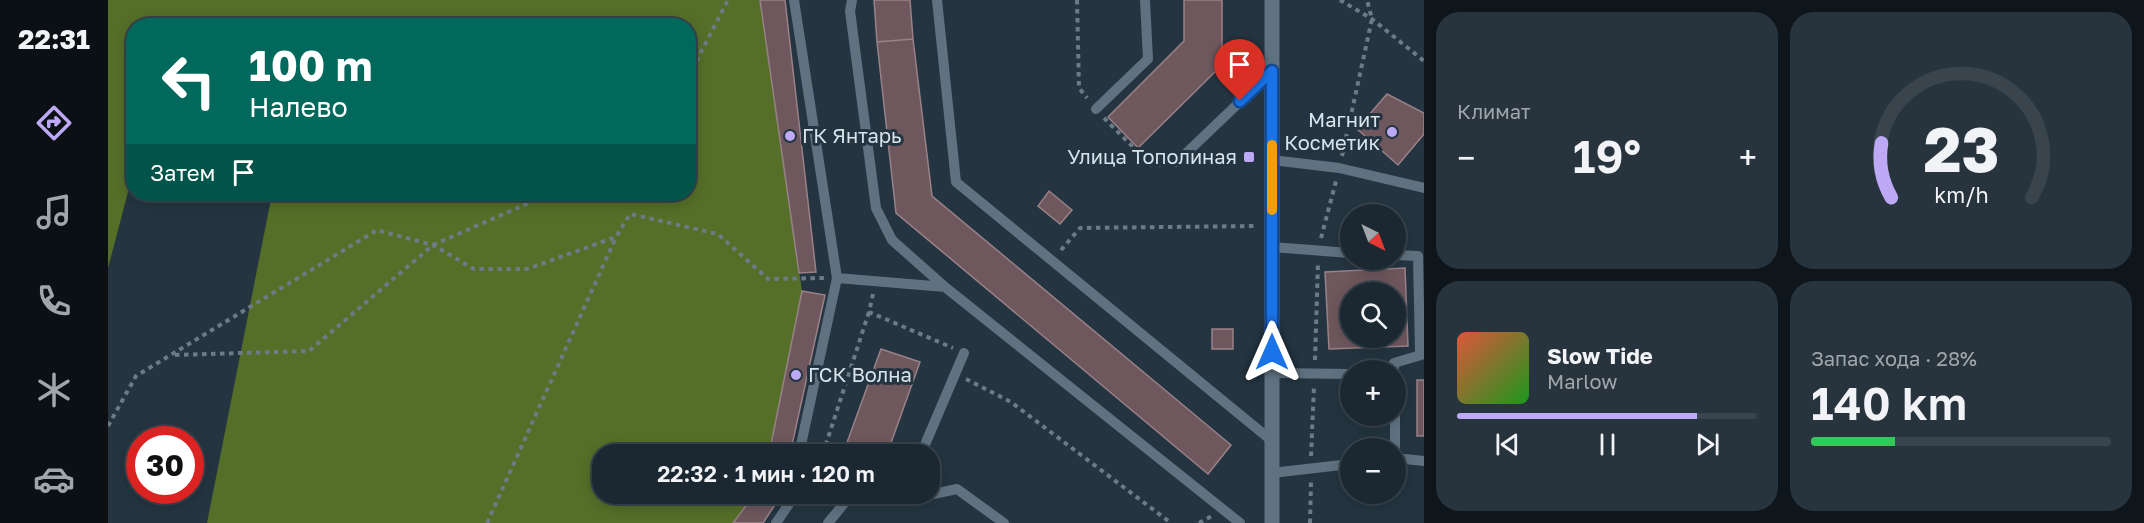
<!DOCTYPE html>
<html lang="ru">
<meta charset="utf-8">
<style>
:root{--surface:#1b2831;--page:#28343d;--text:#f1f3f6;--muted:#a0a6ab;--line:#39444d;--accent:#bda9f5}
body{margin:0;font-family:"Golos Text",sans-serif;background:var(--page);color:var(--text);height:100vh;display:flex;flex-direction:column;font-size:22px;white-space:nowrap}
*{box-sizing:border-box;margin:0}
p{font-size:20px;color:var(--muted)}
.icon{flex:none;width:33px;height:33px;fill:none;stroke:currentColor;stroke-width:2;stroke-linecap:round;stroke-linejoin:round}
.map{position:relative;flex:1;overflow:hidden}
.drawer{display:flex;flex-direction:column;gap:12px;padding:12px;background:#0f161b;width:720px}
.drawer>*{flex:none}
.top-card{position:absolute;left:18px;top:18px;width:570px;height:183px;border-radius:24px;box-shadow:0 3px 15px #0003,0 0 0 2px var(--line);background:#00695c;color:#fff;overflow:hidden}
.needle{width:39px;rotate:138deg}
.buttons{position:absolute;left:1232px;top:204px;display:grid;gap:12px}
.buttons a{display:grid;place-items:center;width:66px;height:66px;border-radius:50%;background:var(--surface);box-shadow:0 3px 15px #0003,0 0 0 2px var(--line);font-size:30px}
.speed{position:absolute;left:18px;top:426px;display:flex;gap:12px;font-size:30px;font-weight:700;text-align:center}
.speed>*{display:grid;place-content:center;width:78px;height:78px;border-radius:50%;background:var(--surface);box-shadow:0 3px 15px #0003,0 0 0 2px var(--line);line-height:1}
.speed .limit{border:9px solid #d22;background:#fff;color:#111}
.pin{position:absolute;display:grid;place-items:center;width:51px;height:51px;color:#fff;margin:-62px -26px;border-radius:50% 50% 50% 0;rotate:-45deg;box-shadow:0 0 6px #0007}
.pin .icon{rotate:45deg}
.me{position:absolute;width:66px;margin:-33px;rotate:0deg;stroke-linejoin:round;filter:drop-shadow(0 0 4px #0008)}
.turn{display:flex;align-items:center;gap:21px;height:126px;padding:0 24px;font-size:27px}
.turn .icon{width:78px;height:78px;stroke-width:2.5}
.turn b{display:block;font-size:42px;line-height:51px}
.then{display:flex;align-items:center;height:57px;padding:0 24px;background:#0003;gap:12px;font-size:22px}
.big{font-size:45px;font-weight:600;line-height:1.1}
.drawer .card{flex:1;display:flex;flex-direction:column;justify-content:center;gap:9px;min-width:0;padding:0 21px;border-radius:24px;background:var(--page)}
.drawer .dial{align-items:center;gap:0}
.dial svg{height:156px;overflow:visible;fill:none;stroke:var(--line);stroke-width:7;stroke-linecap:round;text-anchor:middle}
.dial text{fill:var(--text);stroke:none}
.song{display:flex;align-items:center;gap:18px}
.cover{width:72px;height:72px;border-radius:9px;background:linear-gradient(135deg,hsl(10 70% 55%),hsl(120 70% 35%))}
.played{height:6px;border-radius:3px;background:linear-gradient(90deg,var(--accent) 80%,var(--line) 80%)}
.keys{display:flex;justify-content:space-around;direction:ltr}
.heat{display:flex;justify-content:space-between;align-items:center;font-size:33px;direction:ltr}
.charge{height:9px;border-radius:4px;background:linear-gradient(90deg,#34c759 28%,var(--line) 0)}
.drawer .tiles{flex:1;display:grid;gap:12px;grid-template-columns:repeat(2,1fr)}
.trip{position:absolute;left:484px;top:444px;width:348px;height:60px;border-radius:24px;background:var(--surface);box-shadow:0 3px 15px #0003,0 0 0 2px var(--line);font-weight:600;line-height:60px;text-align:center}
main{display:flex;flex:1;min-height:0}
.menu{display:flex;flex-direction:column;width:108px;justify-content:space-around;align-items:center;background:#0b1014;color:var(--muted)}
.menu .icon{width:42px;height:42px}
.menu .selected{color:var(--accent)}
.menu b{font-size:27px;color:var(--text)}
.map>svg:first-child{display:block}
.forest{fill:#556f28}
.building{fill:#6e585e;stroke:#998188;stroke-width:1.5;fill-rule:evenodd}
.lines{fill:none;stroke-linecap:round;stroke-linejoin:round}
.path{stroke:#6c7b85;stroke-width:4;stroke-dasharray:4.5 4.5;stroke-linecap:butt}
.lane{stroke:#607280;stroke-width:10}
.street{stroke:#607280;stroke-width:15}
.route-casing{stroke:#114b97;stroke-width:15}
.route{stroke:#1a73e8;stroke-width:10}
.slow{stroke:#f59e0b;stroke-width:10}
.poi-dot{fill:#bda9f5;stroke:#243541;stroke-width:2}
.labels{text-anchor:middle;stroke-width:6;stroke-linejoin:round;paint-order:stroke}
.poi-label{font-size:20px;fill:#d9e3eb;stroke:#243541;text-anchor:end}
</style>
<main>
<nav class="menu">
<b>22:31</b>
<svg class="icon selected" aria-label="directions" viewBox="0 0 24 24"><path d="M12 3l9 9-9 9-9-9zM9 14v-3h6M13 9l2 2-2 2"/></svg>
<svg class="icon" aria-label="music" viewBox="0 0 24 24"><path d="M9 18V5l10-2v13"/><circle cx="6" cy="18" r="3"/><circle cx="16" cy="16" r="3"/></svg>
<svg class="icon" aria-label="phone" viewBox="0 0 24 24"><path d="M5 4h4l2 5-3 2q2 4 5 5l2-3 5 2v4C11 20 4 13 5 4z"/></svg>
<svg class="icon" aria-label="climate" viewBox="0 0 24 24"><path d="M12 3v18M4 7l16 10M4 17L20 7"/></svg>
<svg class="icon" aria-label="car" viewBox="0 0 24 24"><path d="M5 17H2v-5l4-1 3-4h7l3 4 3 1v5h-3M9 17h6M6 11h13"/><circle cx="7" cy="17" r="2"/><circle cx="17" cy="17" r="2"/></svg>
</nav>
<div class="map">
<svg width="1316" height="523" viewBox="0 0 1316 523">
<rect width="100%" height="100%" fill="#243541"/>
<!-- forest -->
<path class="forest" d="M 0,0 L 652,0 L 694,291 L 661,454 L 495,454 L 495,494 L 647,494 L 625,523 L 99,523 L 164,194 L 580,194 L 580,26 L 26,26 L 25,173 L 0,268 Z"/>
<!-- building -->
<path class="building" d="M 652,0 L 677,0 L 708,272 L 691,273 Z
M 766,0 L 802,0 L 805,39 L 769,42 Z
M 1076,0 L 1114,0 L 1114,65 L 1030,148 L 1000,117 L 1076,41 Z
M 805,39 L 824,196 L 1123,445 L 1100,474 L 788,213 L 769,42 Z
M 1279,94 L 1316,113 L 1316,134 L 1290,165 L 1249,129 Z
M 941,191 L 964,210 L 952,224 L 930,206 Z
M 1297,268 L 1300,346 L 1221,349 L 1217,272 ZM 1242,292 L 1287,292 L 1287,338 L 1242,338 Z
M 694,291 L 717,295 L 682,454 L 661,454 Z
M 1104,329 L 1125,329 L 1125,349 L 1104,349 Z
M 773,349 L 812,362 L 779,454 L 754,454 L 737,448 Z
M 1309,380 L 1316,380 L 1316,436 L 1309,436 Z
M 647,494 L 674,494 L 655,523 L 625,523 Z"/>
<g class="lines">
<!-- path -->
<path class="path" d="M 969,0 L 971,88 L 979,98
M 1232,0 L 1264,19 L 1316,61
M 580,77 L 620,0
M 996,118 L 1044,166 L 1055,164
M 1234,156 L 1264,19 L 1259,0
M 1213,238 L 1228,181
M 953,250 L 972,228 L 1148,226
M 765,294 L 761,312 L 845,348
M 67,355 L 201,351 L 325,245 L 441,194
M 1207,360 L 1210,263
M 858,379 L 903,402 L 1063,523
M 0,426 L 28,376 L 269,230 L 325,245 L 366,269 L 419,269 L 508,237 L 522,214 L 610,234 L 660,279 L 716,278
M 719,454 L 718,444 L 761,312
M 1203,456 L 1206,386
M 379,523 L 508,237
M 1091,523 L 1104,516
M 1202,523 L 1203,482"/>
<!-- lane -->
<path class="lane" d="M 686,0 L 729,278 L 691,454
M 744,0 L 742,11 L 768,208 L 784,240 L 837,287
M 829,0 L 848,182 L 1164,441
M 988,109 L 1040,59 L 1037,0
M 1164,160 L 1231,168 L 1316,188
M 1069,162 L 1164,71
M 1164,247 L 1242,253
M 1287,255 L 1310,256 L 1312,354
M 729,278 L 837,287 L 1132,523
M 1286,370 L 1286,363 L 1316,354
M 1164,373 L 1242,374
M 1287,416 L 1287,448
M 813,454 L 856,353
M 1287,458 L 1316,461
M 1164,473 L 1242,464
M 810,494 L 811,497 L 849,489 L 896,523
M 668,523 L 681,504 L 683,494
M 720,523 L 738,501"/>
<!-- street -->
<path class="street" d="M 1164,523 L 1164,0"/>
</g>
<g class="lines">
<defs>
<path id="route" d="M 1132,101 L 1164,71 L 1164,352"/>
</defs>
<!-- route casing -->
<use href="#route" class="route-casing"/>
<!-- route -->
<use href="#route" class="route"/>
<!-- slow -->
<path class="slow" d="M 1164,145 L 1164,210"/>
</g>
<!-- markers -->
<g class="poi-dot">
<circle cx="1284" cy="132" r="6"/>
<circle cx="682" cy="136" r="6"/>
<rect x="1135" y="151" width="12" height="12" rx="3"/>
<circle cx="688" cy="375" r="6"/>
</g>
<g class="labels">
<!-- poi labels -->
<g class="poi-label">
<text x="1272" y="127">Магнит<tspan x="1272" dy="23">Косметик</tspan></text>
<text x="694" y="143" text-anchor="start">ГК Янтарь</text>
<text x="1129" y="164">Улица Тополиная</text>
<text x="700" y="382" text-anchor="start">ГСК Волна</text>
</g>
</g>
</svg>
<div class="buttons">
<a><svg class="needle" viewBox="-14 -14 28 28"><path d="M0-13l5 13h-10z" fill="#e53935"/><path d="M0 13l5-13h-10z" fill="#a0a6ab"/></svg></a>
<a><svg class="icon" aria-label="search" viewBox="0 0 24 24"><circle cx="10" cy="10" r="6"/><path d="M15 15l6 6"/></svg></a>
<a>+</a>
<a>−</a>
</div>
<div class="speed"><div class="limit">30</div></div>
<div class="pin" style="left:1132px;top:101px;background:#d93025"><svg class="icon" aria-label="arrive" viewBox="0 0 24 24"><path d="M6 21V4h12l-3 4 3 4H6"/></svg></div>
<svg class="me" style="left:1164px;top:352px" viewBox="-20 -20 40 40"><path d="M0-17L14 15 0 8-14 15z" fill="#1a73e8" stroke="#fff" stroke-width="4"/></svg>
<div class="trip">22:32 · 1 мин · 120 m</div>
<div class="top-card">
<div class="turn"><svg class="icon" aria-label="left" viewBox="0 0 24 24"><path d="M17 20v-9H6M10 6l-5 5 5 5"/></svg><div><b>100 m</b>Налево</div></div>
<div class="then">Затем<svg class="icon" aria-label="arrive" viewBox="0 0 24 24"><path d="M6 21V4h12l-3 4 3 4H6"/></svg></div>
</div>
</div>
<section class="drawer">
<div class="tiles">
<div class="card"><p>Климат</p>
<div class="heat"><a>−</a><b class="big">19°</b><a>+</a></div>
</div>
<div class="card dial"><svg viewBox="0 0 100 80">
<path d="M14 69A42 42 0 1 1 86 69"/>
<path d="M14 69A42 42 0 0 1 9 41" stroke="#bda9f5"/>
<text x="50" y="56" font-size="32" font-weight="700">23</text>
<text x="50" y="72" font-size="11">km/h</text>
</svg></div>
<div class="card">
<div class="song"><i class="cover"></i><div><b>Slow Tide</b><p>Marlow</p></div></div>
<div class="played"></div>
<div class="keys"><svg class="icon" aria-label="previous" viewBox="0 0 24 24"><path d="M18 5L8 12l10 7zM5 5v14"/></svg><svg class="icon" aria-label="pause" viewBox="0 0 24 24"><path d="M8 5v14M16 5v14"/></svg><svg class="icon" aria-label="next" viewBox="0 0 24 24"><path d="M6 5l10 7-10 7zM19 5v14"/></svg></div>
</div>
<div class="card"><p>Запас хода · 28%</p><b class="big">140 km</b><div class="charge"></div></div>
</div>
</section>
</main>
